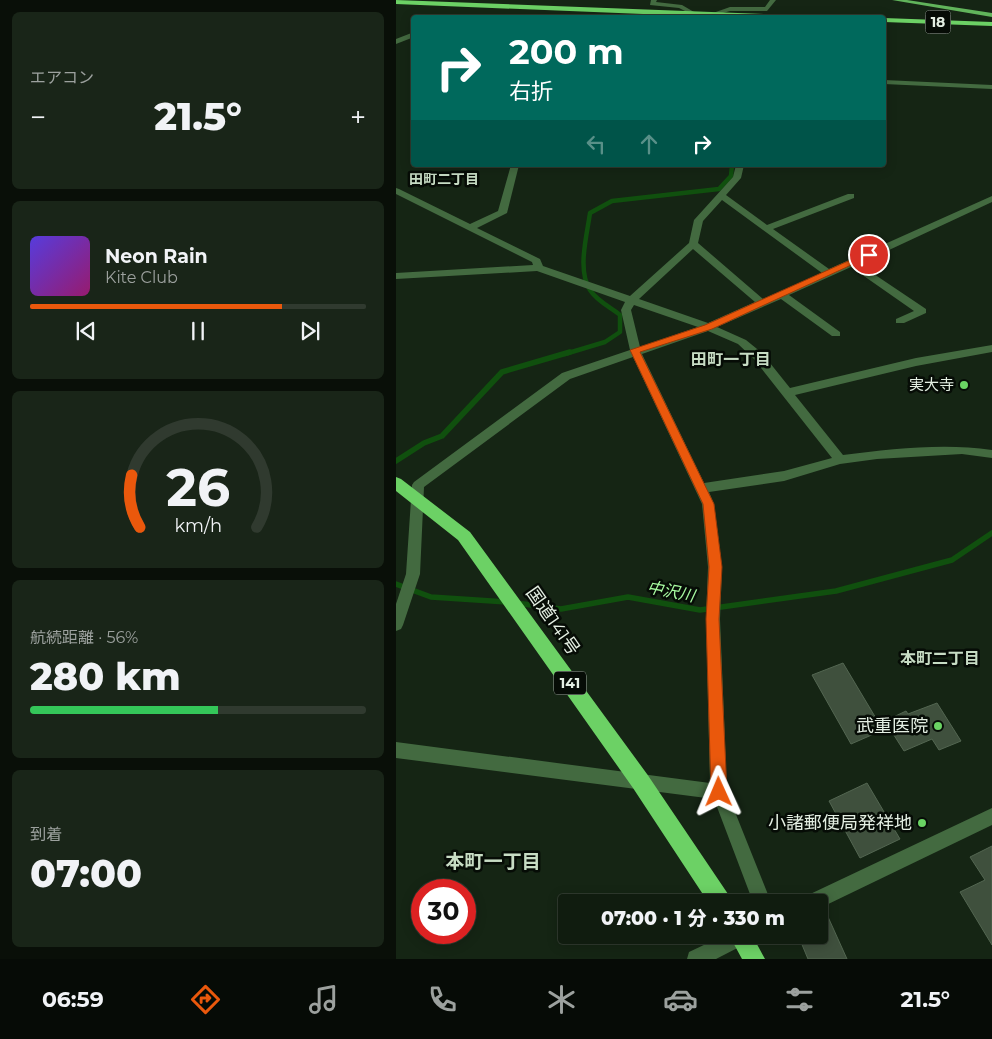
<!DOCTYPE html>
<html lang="ja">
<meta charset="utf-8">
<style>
:root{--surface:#101c0f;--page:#192518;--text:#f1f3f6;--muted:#9ca19e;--line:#303a2f;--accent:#ea580c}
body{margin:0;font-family:Montserrat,"Noto Sans JP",sans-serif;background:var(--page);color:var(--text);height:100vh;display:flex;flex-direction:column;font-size:19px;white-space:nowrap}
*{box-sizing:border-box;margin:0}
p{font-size:16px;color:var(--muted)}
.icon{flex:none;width:28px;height:28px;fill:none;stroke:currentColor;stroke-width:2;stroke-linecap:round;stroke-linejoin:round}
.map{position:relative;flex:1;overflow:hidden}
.drawer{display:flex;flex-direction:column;gap:12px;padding:12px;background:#090f08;width:396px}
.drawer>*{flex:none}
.guide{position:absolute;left:15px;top:15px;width:475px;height:152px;border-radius:5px;box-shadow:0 2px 12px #0003,0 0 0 1px var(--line);background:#00695c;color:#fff;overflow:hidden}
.speed{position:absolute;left:15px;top:879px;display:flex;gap:10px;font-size:25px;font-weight:700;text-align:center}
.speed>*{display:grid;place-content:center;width:65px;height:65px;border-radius:50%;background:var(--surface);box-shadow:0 2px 12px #0003,0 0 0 1px var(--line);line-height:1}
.speed .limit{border:8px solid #d22;background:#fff;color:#111}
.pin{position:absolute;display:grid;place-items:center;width:42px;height:42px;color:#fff;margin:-21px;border:2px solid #fff;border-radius:50%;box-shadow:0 1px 5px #0007}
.me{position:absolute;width:55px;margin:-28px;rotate:359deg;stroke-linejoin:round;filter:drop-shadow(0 0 4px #0008)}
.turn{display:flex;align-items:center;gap:18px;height:105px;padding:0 15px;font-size:22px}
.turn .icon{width:65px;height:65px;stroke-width:2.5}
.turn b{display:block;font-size:35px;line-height:42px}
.lanes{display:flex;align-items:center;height:48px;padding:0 15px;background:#0003;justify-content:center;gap:25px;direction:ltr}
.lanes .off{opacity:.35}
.big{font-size:38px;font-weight:800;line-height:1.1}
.drawer .tile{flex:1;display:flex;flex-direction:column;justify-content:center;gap:8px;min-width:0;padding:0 18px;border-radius:8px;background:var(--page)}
.drawer .dial{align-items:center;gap:0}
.dial svg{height:130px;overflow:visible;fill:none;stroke:var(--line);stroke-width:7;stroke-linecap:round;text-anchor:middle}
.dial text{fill:var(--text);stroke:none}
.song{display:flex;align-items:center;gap:15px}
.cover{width:60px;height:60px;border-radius:8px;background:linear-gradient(135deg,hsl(250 70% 55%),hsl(320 70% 35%))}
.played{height:5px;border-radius:2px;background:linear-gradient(90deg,var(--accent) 75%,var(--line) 75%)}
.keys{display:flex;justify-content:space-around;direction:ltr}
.heat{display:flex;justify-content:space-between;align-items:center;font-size:28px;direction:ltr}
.charge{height:8px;border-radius:4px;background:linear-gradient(90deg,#34c759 56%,var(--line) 0)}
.trip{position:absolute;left:162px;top:894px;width:270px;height:50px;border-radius:5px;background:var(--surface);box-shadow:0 2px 12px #0003,0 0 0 1px var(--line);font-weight:800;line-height:50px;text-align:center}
.menu{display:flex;height:80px;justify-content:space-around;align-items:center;background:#060b06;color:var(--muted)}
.menu .icon{width:35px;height:35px}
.menu .selected{color:var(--accent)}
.menu b{font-size:22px;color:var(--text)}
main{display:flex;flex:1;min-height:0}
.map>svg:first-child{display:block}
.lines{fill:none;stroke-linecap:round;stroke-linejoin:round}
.stream-far1{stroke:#10500e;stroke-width:4.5}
.stream{stroke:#10500e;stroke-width:5.5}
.building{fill:#3f503d;stroke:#536651}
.minor{fill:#436a40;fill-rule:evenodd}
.major{fill:#61b45b;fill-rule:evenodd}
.highway{fill:#6cd165;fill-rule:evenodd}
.route{fill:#ea580c;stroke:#983908}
.poi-dot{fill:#6ad363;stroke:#060c06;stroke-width:2}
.labels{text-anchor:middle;stroke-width:5;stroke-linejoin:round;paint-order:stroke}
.shield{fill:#060c06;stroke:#a1aba1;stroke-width:1}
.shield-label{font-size:14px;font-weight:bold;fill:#e4efe3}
.far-neighbourhood-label{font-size:14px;font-weight:bold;fill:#c7dcc4;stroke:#060c06}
.poi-label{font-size:15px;fill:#e4efe3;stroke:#060c06;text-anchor:end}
.neighbourhood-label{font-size:16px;font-weight:bold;fill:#c7dcc4;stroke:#060c06}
.water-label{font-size:16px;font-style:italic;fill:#a7faa0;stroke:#060c06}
.near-street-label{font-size:18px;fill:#e4efe3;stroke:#060c06}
.near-poi-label{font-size:18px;fill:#e4efe3;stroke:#060c06;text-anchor:end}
.near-neighbourhood-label{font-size:19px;font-weight:bold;fill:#c7dcc4;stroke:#060c06}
</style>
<main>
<section class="drawer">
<div class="tile"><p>エアコン</p>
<div class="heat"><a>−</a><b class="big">21.5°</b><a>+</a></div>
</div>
<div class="tile">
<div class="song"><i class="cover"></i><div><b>Neon Rain</b><p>Kite Club</p></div></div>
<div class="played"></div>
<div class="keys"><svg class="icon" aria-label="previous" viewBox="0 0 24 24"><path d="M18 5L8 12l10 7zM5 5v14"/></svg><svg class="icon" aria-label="pause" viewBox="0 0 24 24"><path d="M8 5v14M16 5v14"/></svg><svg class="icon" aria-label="next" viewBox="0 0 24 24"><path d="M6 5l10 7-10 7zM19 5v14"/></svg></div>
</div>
<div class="tile dial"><svg viewBox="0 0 100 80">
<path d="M14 69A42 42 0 1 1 86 69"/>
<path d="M14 69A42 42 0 0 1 9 37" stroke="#ea580c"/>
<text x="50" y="56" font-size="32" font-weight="700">26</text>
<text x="50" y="72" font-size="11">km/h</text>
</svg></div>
<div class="tile"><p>航続距離 · 56%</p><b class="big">280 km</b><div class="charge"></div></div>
<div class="tile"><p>到着</p><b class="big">07:00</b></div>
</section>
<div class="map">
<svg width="596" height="959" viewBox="0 0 596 959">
<rect width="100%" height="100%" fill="#152514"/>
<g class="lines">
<!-- stream-far1 -->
<path class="stream-far1" d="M 169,354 L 209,342 L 224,332 L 224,315 C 214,307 201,301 194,290 C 181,270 191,235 194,213 L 216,201 L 323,189 L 335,176 L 336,165"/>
<!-- stream -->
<path class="stream" d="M 0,461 L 28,443 L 46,436 L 106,372 L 174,352
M 0,584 L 35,597 L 111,602
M 120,603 L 165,609 L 232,597 L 304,610 L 440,591 L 556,560 L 596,533"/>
</g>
<!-- building -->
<path class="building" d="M 447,663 L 487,730 L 455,744 L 416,675 Z
M 541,703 L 565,741 L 543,750 L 536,739 L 508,751 L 489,721 L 510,711 L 512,714 Z
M 471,783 L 504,839 L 464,858 L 433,801 Z
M 596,846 L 596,945 L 564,892 L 589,880 L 574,857 Z
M 428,908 L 451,959 L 412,959 L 402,935 L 424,935 L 424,910 Z"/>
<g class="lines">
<!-- minor -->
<path class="minor" d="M 255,0 L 261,0 L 260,2 L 286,5 L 298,12 L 295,14 L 283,8 L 254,5 Z
M 374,0 L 380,0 L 371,11 L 334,11 L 320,15 L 317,13 L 334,7 L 369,7 Z
M 18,32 L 18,37 L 0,44 L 0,39 Z
M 488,80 L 596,85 L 596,89 L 488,84 Z
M 115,165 L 123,165 L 111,213 L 81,228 L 144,259 L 147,266 L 234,296 L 293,243 L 298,220 L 337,177 L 340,165 L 348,165 L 345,178 L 330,195 L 371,225 L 452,194 L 458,194 L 458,198 L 377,229 L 433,269 L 596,196 L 596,202 L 463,264 L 530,309 L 530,313 L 508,323 L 500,323 L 500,319 L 518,311 L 455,267 L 393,295 L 444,332 L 444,336 L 436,336 L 385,299 L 321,327 L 350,340 L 366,353 L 394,388 L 520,358 L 596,345 L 596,352 L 520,366 L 399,395 L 447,455 C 496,449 547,443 596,450 L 596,458 L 566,454 L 481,459 L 444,464 L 388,481 L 313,492 L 318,504 L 326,567 L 324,619 L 331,792 L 375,902 L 357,902 L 318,799 L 0,758 L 0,742 L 314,783 L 310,619 L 312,567 L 306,504 L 237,357 L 174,379 L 28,487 L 24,574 L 7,625 L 5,629 L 0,631 L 0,604 L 10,574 L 16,485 L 18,482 L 166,373 L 234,350 L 225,310 L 229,302 L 141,271 L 0,279 L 0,273 L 137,265 L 136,262 L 0,194 L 0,188 L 3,189 L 74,224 L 102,211 ZM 326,200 L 426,273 L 367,299 L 302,243 L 307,221 ZM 297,249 L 359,302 L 312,323 L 243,299 ZM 238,305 L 302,327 L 244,347 L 235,310 ZM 312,331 L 342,344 L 358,359 L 436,458 L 388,471 L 308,483 L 246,354 Z
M 596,808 L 596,825 L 424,908 L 424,902 L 407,902 L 410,896 Z
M 329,935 L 358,935 L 355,941 L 320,959 L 291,959 L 293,952 Z"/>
<!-- major -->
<path class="major" d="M 496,0 L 511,0 L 596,13 L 596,17 Z"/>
<!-- highway -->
<path class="highway" d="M 0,0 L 420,16 L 424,18 L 345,18 L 0,4 Z
M 488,18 L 596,22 L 596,26 L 488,22 Z
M 0,477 L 5,479 L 74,532 L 251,774 L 332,894 L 335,902 L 312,902 L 237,788 L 62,540 L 0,491 Z
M 333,935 L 356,935 L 369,959 L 346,959 Z"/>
</g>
<!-- route -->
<path class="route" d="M 470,253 L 477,255 L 316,329 L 244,352 L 318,504 L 326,567 L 323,619 L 331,792 L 328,798 L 323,800 L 318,798 L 315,792 L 310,619 L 313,567 L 307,504 L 234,350 L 309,325 Z"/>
<!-- markers -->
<g class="poi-dot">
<circle cx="568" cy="385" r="5"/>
<circle cx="542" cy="726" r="5"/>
<circle cx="526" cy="823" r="5"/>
</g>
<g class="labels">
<!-- shield labels -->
<g class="shield">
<rect x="529.5" y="10.5" width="25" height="23" rx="4"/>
<rect x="158" y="671.5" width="32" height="23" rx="4"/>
</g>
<g class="shield-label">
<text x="542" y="27">18</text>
<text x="174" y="688">141</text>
</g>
<!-- far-neighbourhood labels -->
<g class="far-neighbourhood-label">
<text x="48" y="184">田町二丁目</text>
</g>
<!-- poi labels -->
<g class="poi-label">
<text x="558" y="390">実大寺</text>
</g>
<!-- neighbourhood labels -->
<g class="neighbourhood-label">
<text x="335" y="365">田町一丁目</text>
<text x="544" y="664">本町二丁目</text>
</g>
<!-- water labels -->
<g class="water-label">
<text transform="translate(275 591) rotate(11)" y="6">中沢川</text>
</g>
<!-- near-street labels -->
<g class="near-street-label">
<text transform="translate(157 621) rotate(55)" y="6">国道141号</text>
</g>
<!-- near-poi labels -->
<g class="near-poi-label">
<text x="532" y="732">武重医院</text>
<text x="516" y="829">小諸郵便局発祥地</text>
</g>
<!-- near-neighbourhood labels -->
<g class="near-neighbourhood-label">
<text x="97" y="868">本町一丁目</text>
</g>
</g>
</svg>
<div class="speed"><div class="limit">30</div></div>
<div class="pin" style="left:473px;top:255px;background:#d93025"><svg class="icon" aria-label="arrive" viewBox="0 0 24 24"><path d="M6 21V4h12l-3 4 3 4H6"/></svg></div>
<svg class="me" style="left:323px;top:792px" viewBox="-20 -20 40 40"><path d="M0-17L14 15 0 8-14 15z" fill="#ea580c" stroke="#fff" stroke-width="4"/></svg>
<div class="trip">07:00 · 1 分 · 330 m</div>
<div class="guide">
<div class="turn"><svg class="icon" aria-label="right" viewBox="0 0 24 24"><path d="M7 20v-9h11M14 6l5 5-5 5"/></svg><div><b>200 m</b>右折</div></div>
<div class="lanes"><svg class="icon off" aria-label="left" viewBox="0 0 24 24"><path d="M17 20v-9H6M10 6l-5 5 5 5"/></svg><svg class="icon off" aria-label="ahead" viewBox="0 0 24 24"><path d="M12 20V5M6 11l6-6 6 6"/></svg><svg class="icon" aria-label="right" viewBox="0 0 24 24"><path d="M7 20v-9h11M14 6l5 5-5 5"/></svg></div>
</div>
</div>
</main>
<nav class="menu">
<b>06:59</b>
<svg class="icon selected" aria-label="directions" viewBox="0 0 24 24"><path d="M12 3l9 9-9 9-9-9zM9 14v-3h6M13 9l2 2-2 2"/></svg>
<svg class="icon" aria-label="music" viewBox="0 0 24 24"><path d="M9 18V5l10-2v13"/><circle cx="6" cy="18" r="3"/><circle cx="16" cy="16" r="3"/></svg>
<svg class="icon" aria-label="phone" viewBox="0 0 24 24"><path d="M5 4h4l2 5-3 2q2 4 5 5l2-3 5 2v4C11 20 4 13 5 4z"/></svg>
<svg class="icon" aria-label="climate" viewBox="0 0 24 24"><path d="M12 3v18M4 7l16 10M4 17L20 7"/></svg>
<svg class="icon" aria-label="car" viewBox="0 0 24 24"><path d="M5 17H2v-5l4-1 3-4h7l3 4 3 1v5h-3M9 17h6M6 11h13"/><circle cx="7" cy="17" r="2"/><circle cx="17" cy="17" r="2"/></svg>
<svg class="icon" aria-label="filters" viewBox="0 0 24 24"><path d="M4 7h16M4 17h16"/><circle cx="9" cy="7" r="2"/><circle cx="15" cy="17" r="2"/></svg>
<b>21.5°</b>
</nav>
